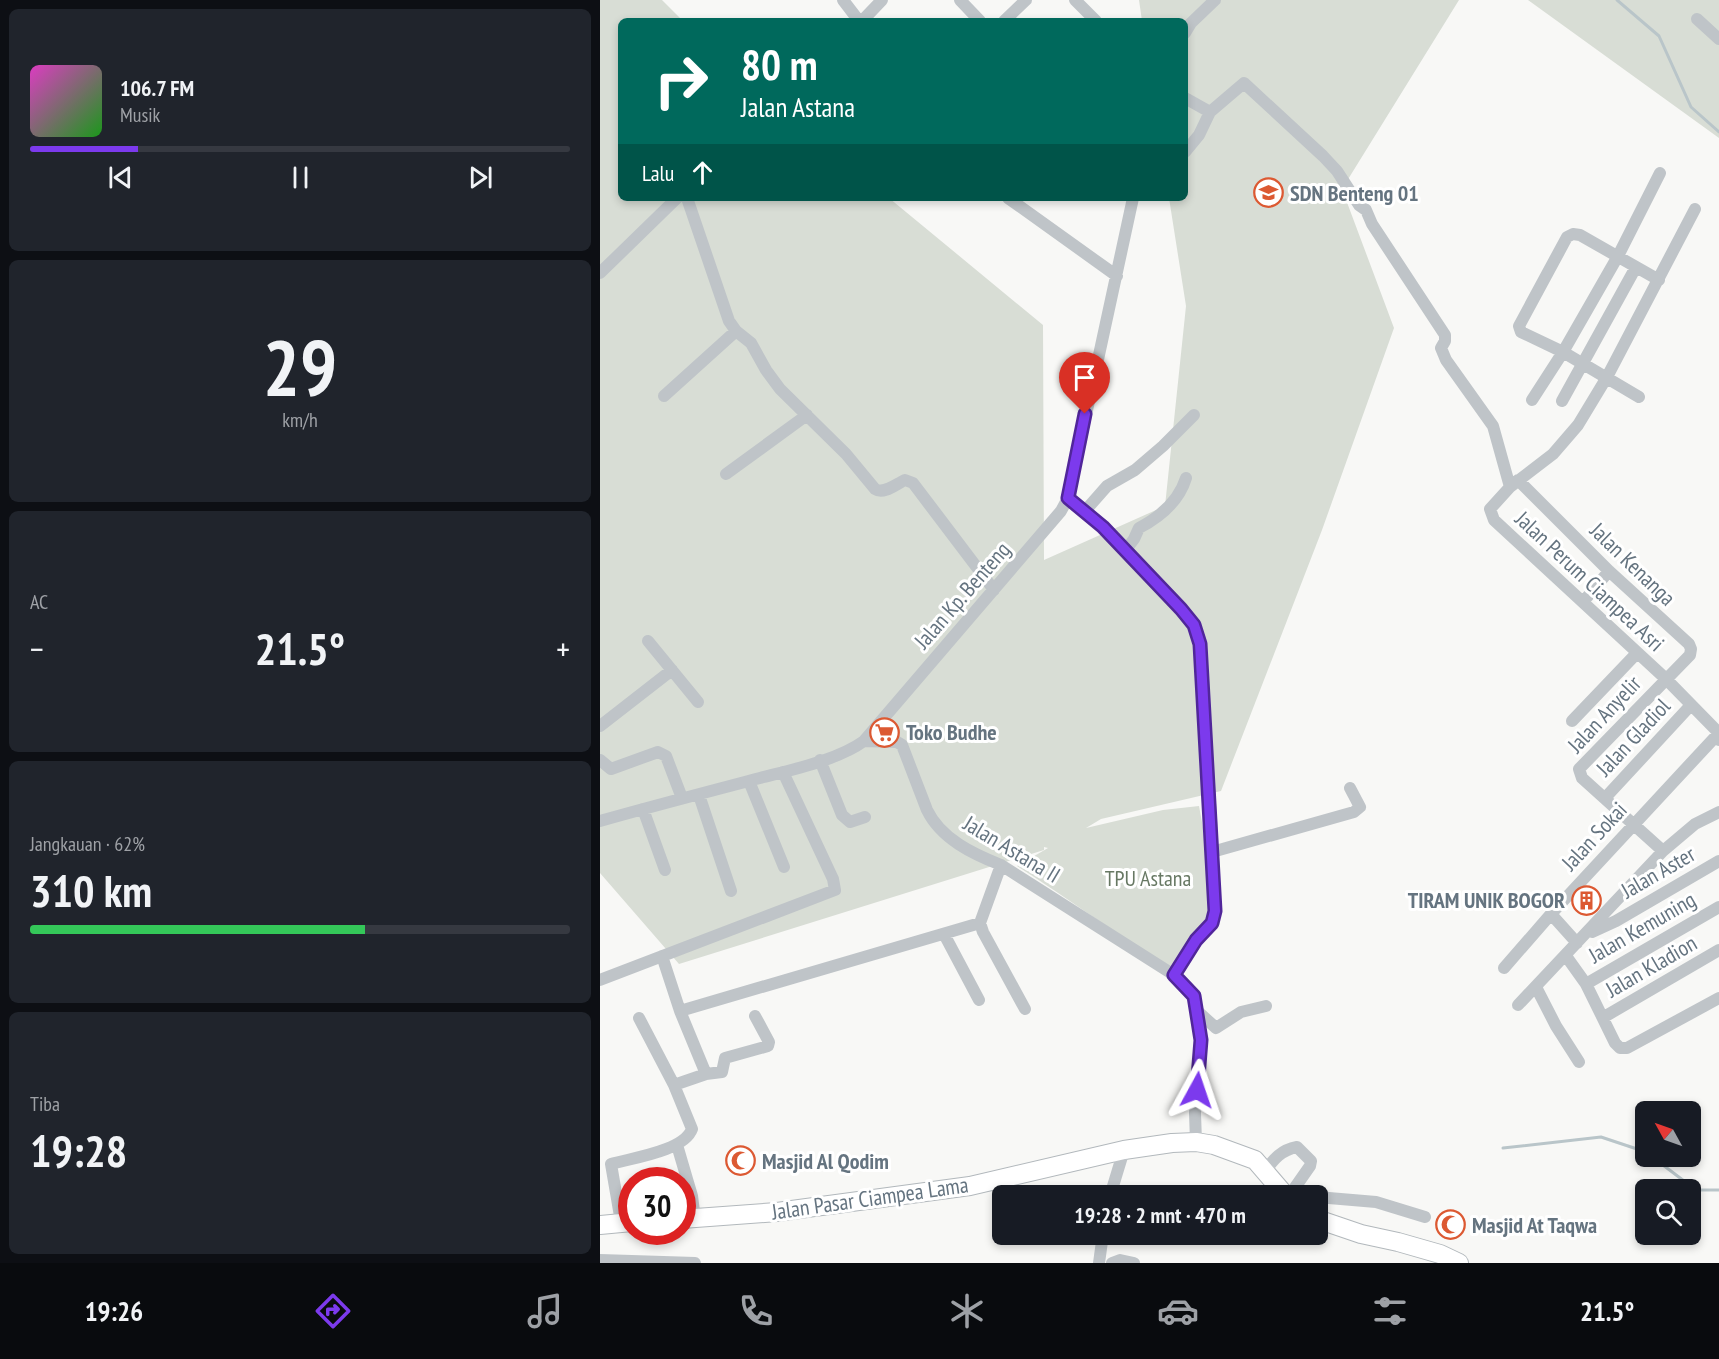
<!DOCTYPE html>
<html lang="id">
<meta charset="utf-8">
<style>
:root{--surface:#171b24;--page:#20242c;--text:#f1f3f6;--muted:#9ea1a6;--line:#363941;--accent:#7c3aed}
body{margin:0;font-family:"PT Sans Narrow",sans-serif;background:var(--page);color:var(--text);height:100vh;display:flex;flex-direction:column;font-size:22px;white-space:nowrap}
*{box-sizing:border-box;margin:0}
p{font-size:20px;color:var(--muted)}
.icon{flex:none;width:33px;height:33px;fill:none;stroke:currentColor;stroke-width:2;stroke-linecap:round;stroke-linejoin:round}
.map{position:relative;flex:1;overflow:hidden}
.drawer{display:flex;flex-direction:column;gap:9px;padding:9px;background:#0d0f14;width:600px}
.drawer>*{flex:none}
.banner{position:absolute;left:18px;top:18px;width:570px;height:183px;border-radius:9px;box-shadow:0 3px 9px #0003;background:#00695c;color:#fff;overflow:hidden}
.needle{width:39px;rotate:310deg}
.fabs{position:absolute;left:1035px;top:1101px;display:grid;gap:12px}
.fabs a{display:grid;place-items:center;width:66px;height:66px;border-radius:9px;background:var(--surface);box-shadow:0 3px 9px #0003;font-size:30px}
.speed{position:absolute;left:18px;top:1167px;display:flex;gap:12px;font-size:30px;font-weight:700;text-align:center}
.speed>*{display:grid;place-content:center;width:78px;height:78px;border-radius:50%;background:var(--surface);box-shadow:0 3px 9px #0003;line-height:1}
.speed .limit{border:9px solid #d22;background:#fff;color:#111}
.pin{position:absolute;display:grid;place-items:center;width:51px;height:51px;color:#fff;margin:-62px -26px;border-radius:50% 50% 50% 0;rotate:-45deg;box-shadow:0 0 6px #0007}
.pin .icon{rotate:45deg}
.me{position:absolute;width:66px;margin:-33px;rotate:5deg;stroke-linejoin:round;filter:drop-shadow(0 0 4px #0008)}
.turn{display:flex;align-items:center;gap:21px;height:126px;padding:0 24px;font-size:27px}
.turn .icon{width:78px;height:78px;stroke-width:2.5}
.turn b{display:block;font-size:42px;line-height:51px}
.then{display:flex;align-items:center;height:57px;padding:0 24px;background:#0003;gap:12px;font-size:22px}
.big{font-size:45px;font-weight:800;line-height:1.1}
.drawer .tile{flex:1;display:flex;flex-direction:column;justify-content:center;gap:9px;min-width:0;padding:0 21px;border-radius:9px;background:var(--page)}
.drawer .dial{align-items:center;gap:0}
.dial b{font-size:78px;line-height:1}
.song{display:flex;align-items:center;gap:18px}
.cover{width:72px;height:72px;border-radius:9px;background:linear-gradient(135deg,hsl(310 70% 55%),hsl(120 70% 35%))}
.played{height:6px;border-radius:3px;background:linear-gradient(90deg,var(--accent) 20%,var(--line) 20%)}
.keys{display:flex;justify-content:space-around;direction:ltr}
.heat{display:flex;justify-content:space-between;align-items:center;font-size:33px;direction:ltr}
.charge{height:9px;border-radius:4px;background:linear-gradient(90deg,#34c759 62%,var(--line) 0)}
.trip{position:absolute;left:392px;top:1185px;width:336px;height:60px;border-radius:9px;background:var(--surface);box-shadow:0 3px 9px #0003;font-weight:800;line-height:60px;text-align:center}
.tabs{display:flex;height:96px;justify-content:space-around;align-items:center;background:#090b0e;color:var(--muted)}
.tabs .icon{width:42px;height:42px}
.tabs .on{color:var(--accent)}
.tabs b{font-size:27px;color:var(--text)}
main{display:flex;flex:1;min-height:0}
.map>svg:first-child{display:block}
.green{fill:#d8ddd5}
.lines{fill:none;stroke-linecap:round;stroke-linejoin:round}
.stream{stroke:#b9c5c9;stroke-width:3}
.secondary-casing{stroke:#b2b8bc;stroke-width:20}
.street{stroke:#bfc4c8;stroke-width:12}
.secondary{stroke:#fff;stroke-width:18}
.route-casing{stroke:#51269a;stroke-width:15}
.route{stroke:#7c3aed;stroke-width:10}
.labels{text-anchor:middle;stroke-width:6;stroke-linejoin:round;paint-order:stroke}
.poi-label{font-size:22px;font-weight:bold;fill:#657480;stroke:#fff;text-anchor:start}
.street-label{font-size:22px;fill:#657480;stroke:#fff}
.park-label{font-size:22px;fill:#677863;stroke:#fff}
</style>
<main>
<section class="drawer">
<div class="tile">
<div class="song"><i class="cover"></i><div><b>106.7 FM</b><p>Musik</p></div></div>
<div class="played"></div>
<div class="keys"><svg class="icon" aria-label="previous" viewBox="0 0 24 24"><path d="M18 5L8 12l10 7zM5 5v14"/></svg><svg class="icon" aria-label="pause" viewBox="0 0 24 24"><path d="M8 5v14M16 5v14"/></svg><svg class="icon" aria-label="next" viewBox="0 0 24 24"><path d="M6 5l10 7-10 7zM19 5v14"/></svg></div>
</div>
<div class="tile dial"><b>29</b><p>km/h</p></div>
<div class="tile"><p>AC</p>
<div class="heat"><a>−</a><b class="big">21.5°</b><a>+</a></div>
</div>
<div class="tile"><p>Jangkauan · 62%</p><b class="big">310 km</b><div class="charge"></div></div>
<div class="tile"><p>Tiba</p><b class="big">19:28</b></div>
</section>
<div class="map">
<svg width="1119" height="1263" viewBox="0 0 1119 1263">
<rect width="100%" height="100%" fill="#f8f8f6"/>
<!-- green -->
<path class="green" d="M 0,0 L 62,0 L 83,21 L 21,21 L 21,198 L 289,198 L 443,325 L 444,560 L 565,506 L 586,306 L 569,198 L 585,198 L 585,21 L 542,21 L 539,0 L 859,0 L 742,189 L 794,328 L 722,530 L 621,791 L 501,819 L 486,828 L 563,810 L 599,806 C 603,828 617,897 609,915 C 601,935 584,951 571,967 C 518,936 469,899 417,866 L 448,848 L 444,847 L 444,850 L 79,964 L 0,873 Z
M 928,0 L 1119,0 L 1119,138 Z"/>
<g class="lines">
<!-- stream -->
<path class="stream" d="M 1017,0 L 1059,36 L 1091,107 L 1119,132
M 903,1148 L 1001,1137 L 1046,1152
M 1051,1156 L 1096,1190 L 1119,1190"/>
<defs>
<path id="secondary" d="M 82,1219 L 177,1212 L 370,1186 L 524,1150 L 572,1143 L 596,1142 L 614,1145 L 655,1160 L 686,1196
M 717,1219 L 761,1234 L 798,1242 L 840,1254 L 859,1263
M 0,1225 L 32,1222"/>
</defs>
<!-- secondary casing -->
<use href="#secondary" class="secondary-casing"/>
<!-- street -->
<path class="street" d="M 243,0 L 259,21
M 360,0 L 380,21
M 475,0 L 496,21
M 1097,19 L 1119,39
M 262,21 L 282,0
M 404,21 L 426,0
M 585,33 L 591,23 L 615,0
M 585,98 L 610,112
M 585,152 L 599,135 L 610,112 L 644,83 L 723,156 L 737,171 L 759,205 L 766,210 L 772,224 L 845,335 L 845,341 L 841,348 L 846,360 L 893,426 L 910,487
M 87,198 L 129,321 L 136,331 L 151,343 L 166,370 L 180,389 L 246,454 L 275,489 C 284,495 296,484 305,480 L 313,483 L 394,590
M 408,198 L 517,276
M 1095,209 L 1007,377 L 978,425 L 953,454 L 910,487 L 890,509 L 894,520 L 1066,679 L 1116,730 L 1119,740
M 0,273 L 77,198
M 64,396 L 136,331
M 1039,397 L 963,352 L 921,332 L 919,326 L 967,237 L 973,234 L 980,235 L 1059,280
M 932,400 L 963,352 L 1018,256 L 1060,173
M 962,401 L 1036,267
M 126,474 L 207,415
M 918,480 L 1009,571 L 1089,644 L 1091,649 L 1090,655 L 979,769 L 982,778 L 1063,851
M 468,498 L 503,527 L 581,609 L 594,625 L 600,644 L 611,819 L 615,911 L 612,923 L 596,940 L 574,975
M 485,511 L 507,486 L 535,470 L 563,446 L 594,415
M 525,551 L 534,539 L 539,528 C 560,517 579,501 586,478
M 983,602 L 1009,571
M 48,641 L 98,702
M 972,721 L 1037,653
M 0,726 L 72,670
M 264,741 L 297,742 L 302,745 L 327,810 C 341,839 373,854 401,865 L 574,975 L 594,996 L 601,1040 L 595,1113 L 596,1142
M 0,760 L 11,769 L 58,752 L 66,756 L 82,798
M 220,760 L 242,815 L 250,822 L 265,817
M 149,781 L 184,867
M 99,795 L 131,891
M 1005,798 L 1091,705
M 43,809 L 65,870
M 0,821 C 53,806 107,792 160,778 C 191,770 238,760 264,741 L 461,511 L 468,498 L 533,198
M 612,852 L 754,812 L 760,807 L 750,788
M 401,865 L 380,923 L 383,932 L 425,1009
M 951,914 L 977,943
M 992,932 L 1016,921 L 1119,861
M 344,934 L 379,1000
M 62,956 L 80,1011 L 106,1074
M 966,956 L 986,984 L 1015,1043 L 1020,1048 L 1027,1048 L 1119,998
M 904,968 L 951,914 L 1117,735
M 0,980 L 235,890 L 233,879 L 183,772
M 986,984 L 1119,907
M 936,987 L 956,1026 L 979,1062
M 918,1005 L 1063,851 L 1095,824 L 1119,812
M 595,1009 L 616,1028 L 641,1012 L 666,1006
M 80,1011 L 380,923
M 1004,1017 L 1119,950
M 74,1085 L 106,1074 L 122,1072 L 125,1058 L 168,1046 L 169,1042 L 155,1016
M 77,1145 L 92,1196 L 95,1219
M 665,1171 C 674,1159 681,1150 697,1147 L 711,1161 L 710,1166 L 689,1196
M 510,1196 L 524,1150
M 717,1197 L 776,1202 L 825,1217
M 21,1222 L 11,1164 C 32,1158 84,1151 92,1129 L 74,1085 L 39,1018
M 0,1260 L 95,1263
M 499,1263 L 503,1234
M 512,1263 L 520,1260 L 534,1263"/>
<!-- secondary -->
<use href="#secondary" class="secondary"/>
</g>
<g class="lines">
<defs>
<path id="route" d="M 485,414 L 468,498 L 503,527 L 581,609 L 594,625 L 600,644 L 615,911 L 612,923 L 596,940 L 574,975 L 594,996 L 601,1040 L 597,1090"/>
</defs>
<!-- route casing -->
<use href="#route" class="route-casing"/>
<!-- route -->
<use href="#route" class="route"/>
</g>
<!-- icons -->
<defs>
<symbol id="school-ring" viewBox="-11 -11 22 22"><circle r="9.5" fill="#fff" stroke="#dc5932" stroke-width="1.5"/><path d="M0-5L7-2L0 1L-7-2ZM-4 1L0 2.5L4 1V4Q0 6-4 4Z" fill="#dc5932"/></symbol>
<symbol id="supermarket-ring" viewBox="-11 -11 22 22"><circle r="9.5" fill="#fff" stroke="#dc5932" stroke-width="1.5"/><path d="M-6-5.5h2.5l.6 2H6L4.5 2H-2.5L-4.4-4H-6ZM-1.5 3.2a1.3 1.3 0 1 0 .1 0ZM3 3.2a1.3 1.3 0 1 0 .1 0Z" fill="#dc5932"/></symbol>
<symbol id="building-ring" viewBox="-11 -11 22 22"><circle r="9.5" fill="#fff" stroke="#dc5932" stroke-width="1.5"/><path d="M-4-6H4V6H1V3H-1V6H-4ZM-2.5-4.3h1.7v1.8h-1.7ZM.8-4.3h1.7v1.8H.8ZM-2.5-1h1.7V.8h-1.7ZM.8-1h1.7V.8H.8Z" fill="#dc5932"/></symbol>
<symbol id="mosque-ring" viewBox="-11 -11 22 22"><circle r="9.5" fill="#fff" stroke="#dc5932" stroke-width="1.5"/><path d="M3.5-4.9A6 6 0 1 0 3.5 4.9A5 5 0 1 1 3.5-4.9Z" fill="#dc5932"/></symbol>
</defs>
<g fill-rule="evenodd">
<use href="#school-ring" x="652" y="176" width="33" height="33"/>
<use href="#supermarket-ring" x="268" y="716" width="33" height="33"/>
<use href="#building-ring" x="970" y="884" width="33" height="33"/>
<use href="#mosque-ring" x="124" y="1144" width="33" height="33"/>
<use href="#mosque-ring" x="834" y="1208" width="33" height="33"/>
</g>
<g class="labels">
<!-- poi labels -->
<g class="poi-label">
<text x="690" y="201">SDN Benteng 01</text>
<text x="306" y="740">Toko Budhe</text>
<text x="965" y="908" text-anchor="end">TIRAM UNIK BOGOR</text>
<text x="162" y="1169">Masjid Al Qodim</text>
<text x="872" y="1233">Masjid At Taqwa</text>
</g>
<!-- street labels -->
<g class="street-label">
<text transform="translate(1033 564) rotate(44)" y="8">Jalan Kenanga</text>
<text transform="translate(990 581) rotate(43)" y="8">Jalan Perum Ciampea Asri</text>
<text transform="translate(362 595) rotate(-49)" y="8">Jalan Kp. Benteng</text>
<text transform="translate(1004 714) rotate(-47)" y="8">Jalan Anyelir</text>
<text transform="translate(1033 737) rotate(-47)" y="8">Jalan Gladiol</text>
<text transform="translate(994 836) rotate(-47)" y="8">Jalan Sokai</text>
<text transform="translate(412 849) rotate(31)" y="8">Jalan Astana II</text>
<text transform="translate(1058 872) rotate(-30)" y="8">Jalan Aster</text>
<text transform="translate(1042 927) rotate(-30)" y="8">Jalan Kemuning</text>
<text transform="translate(1051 966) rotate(-30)" y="8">Jalan Kladion</text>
<text transform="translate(270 1198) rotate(-8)" y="8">Jalan Pasar Ciampea Lama</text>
</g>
<!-- park labels -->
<g class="park-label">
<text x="548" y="886">TPU Astana</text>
</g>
</g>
</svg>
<div class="fabs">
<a><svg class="needle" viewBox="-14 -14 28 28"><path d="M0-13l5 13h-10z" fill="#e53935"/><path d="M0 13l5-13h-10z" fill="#9ea1a6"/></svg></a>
<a><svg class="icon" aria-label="search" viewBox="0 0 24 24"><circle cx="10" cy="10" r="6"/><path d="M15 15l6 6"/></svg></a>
</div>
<div class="speed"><div class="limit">30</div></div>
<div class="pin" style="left:485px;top:414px;background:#d93025"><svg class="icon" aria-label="arrive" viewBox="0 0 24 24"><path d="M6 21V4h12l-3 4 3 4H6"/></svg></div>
<svg class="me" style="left:597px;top:1090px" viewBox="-20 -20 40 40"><path d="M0-17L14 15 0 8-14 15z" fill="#7c3aed" stroke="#fff" stroke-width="4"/></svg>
<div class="trip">19:28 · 2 mnt · 470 m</div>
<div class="banner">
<div class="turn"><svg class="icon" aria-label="right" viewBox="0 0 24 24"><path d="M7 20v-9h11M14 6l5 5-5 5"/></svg><div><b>80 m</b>Jalan Astana</div></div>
<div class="then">Lalu<svg class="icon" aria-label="ahead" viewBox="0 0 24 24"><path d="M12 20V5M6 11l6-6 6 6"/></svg></div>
</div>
</div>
</main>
<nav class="tabs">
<b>19:26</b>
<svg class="icon on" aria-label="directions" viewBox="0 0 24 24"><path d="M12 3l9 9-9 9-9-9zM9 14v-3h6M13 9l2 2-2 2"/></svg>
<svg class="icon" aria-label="music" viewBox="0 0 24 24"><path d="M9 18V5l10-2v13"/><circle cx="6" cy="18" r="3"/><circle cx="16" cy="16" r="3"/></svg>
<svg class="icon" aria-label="phone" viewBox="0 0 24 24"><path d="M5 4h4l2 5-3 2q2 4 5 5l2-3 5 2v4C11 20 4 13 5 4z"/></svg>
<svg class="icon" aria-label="climate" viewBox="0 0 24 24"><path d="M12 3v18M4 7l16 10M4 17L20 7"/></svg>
<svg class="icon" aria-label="car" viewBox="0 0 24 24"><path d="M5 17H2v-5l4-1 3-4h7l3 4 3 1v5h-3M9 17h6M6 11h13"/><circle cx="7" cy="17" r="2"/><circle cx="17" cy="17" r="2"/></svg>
<svg class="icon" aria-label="filters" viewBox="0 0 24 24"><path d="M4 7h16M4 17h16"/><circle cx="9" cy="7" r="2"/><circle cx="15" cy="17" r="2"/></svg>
<b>21.5°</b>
</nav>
